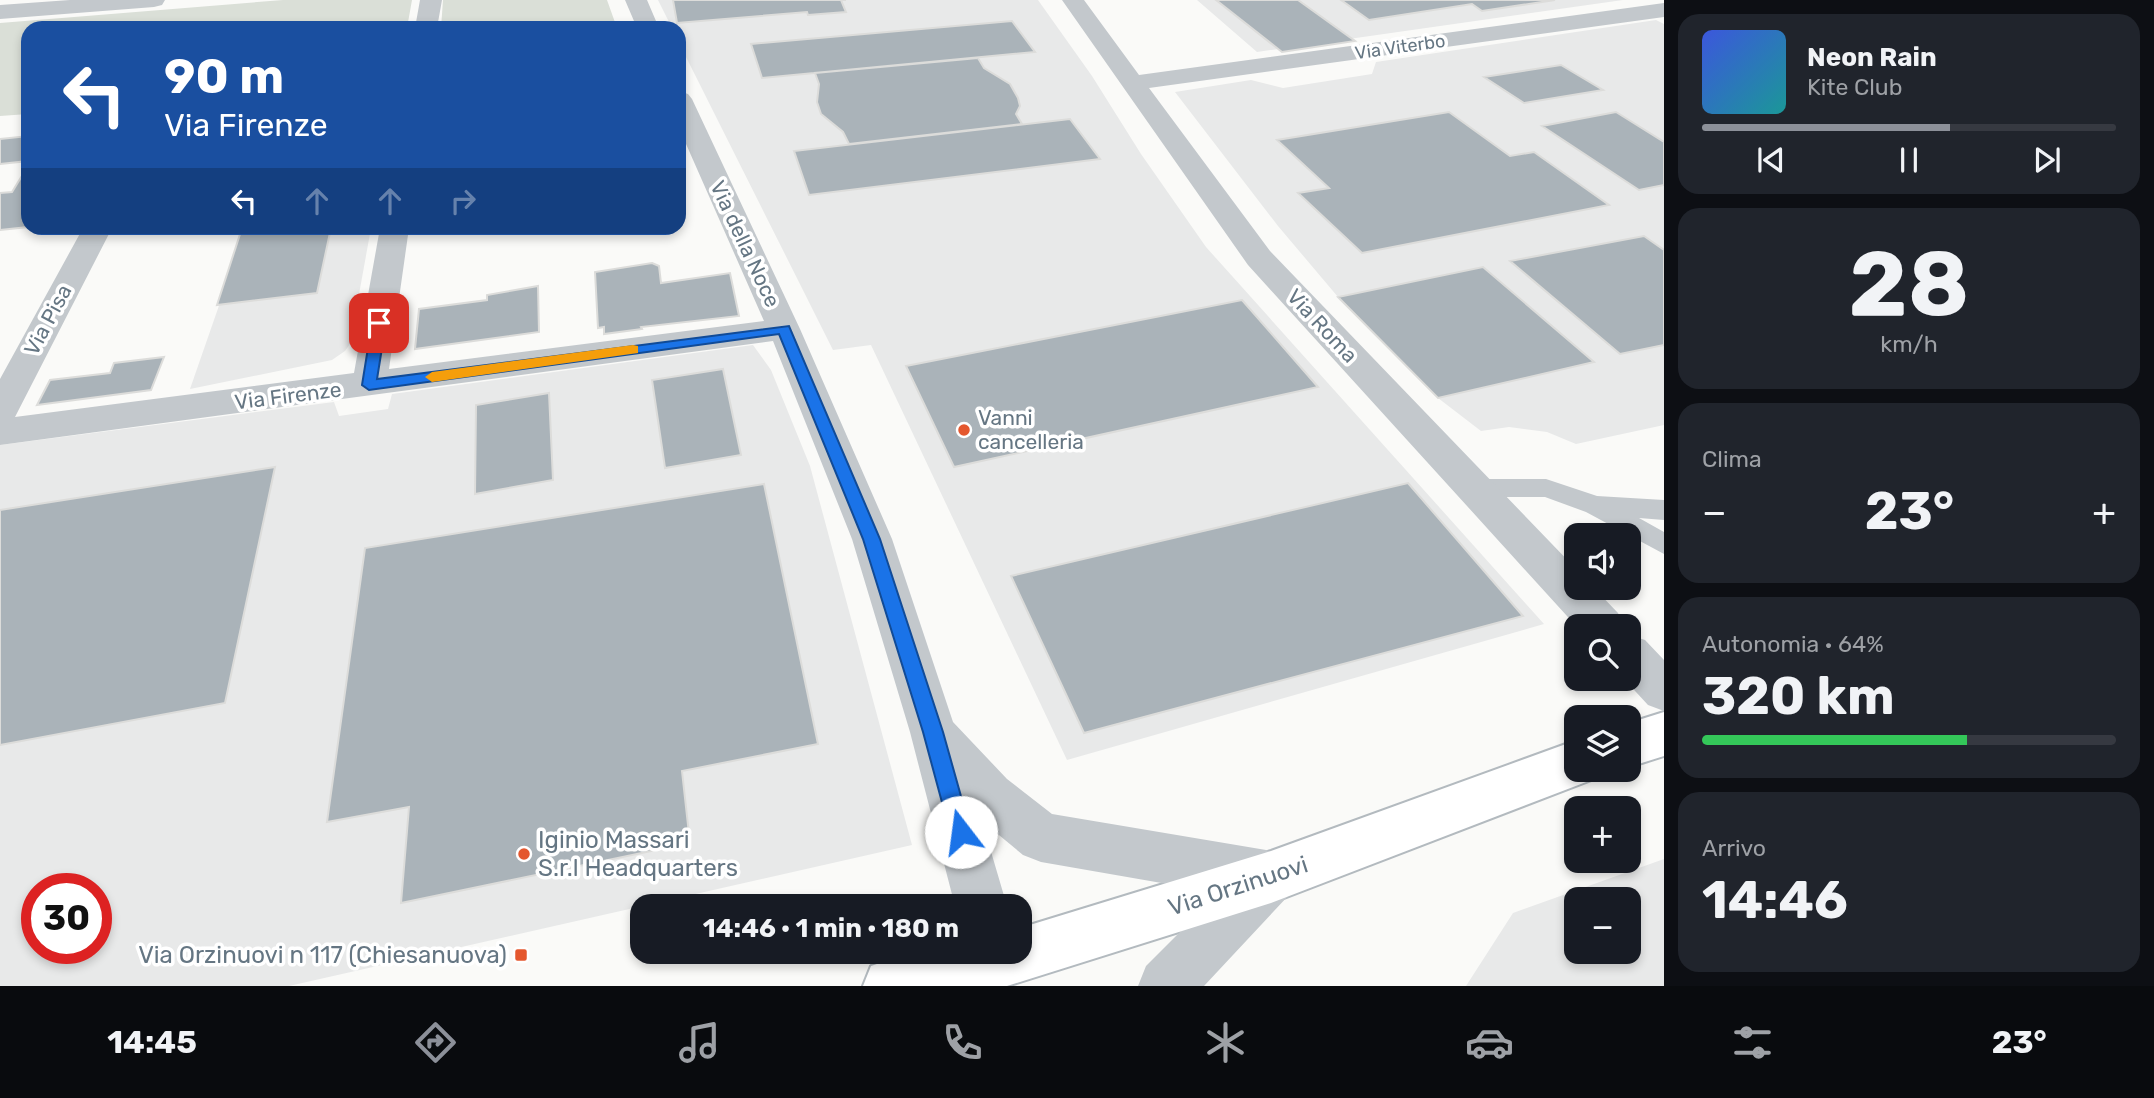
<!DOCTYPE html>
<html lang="it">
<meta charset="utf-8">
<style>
:root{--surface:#171b24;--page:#20242c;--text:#f1f3f6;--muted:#9ea1a6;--line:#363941;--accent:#8c9099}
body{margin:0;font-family:Rubik,sans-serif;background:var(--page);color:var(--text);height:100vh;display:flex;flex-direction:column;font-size:26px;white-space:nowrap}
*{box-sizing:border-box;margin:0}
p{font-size:23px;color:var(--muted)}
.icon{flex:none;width:38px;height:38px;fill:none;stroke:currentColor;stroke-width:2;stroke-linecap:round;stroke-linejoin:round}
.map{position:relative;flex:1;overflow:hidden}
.panel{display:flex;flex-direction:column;gap:14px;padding:14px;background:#0d0f14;width:490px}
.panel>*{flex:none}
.hud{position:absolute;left:21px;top:21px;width:665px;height:214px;border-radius:21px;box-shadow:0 4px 10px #0003;background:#1a4fa0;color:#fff;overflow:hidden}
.fabs{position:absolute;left:1564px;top:523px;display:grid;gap:14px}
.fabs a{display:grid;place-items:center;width:77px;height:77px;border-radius:14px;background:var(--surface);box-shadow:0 4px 10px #0003;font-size:35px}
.speed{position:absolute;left:21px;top:873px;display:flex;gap:14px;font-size:35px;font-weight:700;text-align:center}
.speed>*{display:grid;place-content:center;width:91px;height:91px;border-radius:50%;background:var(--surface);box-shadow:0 4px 10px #0003;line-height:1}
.speed .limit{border:10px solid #d22;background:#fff;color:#111}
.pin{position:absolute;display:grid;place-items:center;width:60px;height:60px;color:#fff;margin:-30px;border-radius:14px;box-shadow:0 4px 10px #0006}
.me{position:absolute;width:77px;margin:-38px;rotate:345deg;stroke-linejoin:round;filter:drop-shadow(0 0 5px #0008)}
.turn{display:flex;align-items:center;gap:24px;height:147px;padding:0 28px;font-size:32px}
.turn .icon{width:91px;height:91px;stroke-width:2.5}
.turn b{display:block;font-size:49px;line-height:60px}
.lanes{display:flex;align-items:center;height:66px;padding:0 28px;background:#0003;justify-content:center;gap:35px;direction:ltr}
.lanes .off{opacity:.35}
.big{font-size:52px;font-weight:700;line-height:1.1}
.panel .tile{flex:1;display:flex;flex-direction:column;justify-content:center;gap:10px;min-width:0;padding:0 24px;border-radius:21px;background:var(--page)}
.panel .dial{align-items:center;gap:0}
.dial b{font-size:91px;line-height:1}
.song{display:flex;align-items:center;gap:21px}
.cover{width:84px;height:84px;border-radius:10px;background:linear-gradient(135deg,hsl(230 70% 55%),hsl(180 70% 35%))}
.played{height:7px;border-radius:4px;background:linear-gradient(90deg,var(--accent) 60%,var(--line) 60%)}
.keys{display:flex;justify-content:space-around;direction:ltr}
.heat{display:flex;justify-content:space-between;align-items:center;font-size:38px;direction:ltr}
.charge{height:10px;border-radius:5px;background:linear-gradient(90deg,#34c759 64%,var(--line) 0)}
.trip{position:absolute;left:630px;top:894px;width:402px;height:70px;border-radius:21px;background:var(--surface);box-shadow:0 4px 10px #0003;font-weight:700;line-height:70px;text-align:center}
.tab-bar{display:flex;height:112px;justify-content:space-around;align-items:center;background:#090b0e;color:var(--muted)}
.tab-bar .icon{width:49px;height:49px}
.tab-bar .on{color:var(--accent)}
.tab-bar b{font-size:32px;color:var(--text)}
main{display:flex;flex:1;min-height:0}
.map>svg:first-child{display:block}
.built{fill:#e8e9e9;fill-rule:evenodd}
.green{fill:#dadfd7}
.building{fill:#aab3b9;stroke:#dcdcda;stroke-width:2}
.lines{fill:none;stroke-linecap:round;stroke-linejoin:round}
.secondary-casing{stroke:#b3babf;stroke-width:4}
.lane{fill:#c3c8cc;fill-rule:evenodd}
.street{fill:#c3c8cc;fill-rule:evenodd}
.secondary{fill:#fff;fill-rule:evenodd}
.route{fill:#1a73e8;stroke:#114b97;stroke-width:2}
.slow{fill:#f59e0b}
.poi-dot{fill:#e4572e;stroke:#fff;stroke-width:2.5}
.labels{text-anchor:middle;stroke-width:7;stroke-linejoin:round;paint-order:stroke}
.far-street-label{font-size:18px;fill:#657683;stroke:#fff}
.street-label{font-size:21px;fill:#657683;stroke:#fff}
.poi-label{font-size:21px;fill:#657683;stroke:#fff;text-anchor:start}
.near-poi-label{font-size:24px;fill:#657683;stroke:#fff;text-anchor:start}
.near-street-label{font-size:24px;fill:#657683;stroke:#fff}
</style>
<main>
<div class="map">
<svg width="1664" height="986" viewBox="0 0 1664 986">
<rect width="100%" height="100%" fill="#fafaf8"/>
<!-- built -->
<path class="built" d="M 658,0 L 1038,0 L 1092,76 L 1141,154 L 1206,247 L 1544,624 L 1067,760 L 871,345 L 833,350 L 679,43 L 679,28 L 672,28 Z
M 1197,0 L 1623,0 L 1257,52 Z
M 1656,20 L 1664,24 L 1664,425 L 1576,444 L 1547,432 L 1509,427 L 1481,431 L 1438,398 L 1338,297 L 1278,226 L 1175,92 L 1251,80 L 1283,88 L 1372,74 L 1376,62 Z
M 246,228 L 371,228 L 350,344 L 345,351 L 332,360 L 190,389 Z
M 753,345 L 771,370 L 810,466 L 912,845 L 289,986 L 0,986 L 0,445 L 334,402 L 339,416 L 388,409 L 392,394 ZM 37,889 L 96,889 L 96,948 L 37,948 Z
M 1664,859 L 1664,986 L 1466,986 L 1513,913 ZM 1577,900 L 1629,900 L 1629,952 L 1577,952 Z"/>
<!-- green -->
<path class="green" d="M 283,0 L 412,0 L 407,28 L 28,28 L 28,114 L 0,116 L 0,23 Z
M 443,0 L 607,0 L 617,28 L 441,28 Z"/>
<!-- building -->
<path class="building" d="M 673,0 L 846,0 L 841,0 L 846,12 L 808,15 L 807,12 L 677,23 Z
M 1216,0 L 1298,0 L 1355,41 L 1282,52 Z
M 1341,0 L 1555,0 L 1482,11 L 1472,4 L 1369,20 Z
M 1012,21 L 1035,52 L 762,78 L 751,44 Z
M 978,58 L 984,68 L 1010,84 L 1018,98 L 1020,106 L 1016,114 L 1022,124 L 849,144 L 843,132 L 821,114 L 817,102 L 819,84 L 815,73 Z
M 1561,65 L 1603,90 L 1524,103 L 1484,77 Z
M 1449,112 L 1510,156 L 1534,152 L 1609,205 L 1362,253 L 1298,193 L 1329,188 L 1277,140 Z
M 1616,112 L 1664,142 L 1664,185 L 1639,190 L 1542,126 Z
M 1070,119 L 1100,159 L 809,195 L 794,151 Z
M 28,136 L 28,161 L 0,164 L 0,139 Z
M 28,166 L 28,227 L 0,230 L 0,193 L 12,192 Z
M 242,228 L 331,228 L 317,293 L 217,305 Z
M 1644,236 L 1664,250 L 1664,345 L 1620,354 L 1510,261 Z
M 652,263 L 659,266 L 661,283 L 730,273 L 739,316 L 641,327 L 642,329 L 604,334 L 604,327 L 598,328 L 595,272 Z
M 1483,267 L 1594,362 L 1438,398 L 1338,297 Z
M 538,286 L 539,332 L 415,349 L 419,309 L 487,300 L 487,295 Z
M 1242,300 L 1318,387 L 954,467 L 906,366 Z
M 164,357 L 151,390 L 37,405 L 50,380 L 110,373 L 114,363 Z
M 723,369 L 741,455 L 665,468 L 652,380 Z
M 549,393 L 553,480 L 475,494 L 476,405 Z
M 275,467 L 225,703 L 0,745 L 0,510 Z
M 1408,483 L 1523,616 L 1084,733 L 1011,576 Z
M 764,484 L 818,744 L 682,771 L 690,843 L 401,903 L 409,807 L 327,822 L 365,548 Z"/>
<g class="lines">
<defs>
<path id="secondary" d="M 1664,712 L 1664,756 L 1629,767 L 1629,723 Z
M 1577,740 L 1577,770 L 1598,770 L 1594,779 L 1271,903 L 1007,986 L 863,986 L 871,966 C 919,947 970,952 1020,952 L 1020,928 L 1271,851 Z"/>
</defs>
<!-- secondary casing -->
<use href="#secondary" class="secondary-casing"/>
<!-- lane -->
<path class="lane" d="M 1472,479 L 1546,479 L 1597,496 L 1664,500 L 1664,520 L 1639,518 L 1664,532 L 1664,554 L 1586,512 L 1545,497 L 1472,497 L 1463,495 L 1460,488 L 1463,481 Z"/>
<!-- street -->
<path class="street" d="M 70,0 L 165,0 L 162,5 L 154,7 L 0,19 L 0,5 Z
M 420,0 L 442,0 L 437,28 L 415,28 Z
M 625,0 L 647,0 L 659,28 L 637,28 Z
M 1062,0 L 1084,0 L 1139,75 L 1664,3 L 1664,17 L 1149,88 L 1270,251 L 1577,570 L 1577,588 L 1594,588 L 1618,613 L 1624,626 L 1577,627 L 1248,265 Z
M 679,91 L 688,94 L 692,99 L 800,329 L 892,539 L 953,722 L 1007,779 L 1052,814 L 1266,850 L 1289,859 L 1297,877 L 1289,895 L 1204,986 L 1138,986 L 1146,966 L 1219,893 L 1041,862 L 1023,855 L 982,821 L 1007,906 L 955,906 L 910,732 L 852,539 L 773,341 L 0,445 L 0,379 L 83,228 L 112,228 L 15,417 L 354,373 L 380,228 L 409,228 L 389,369 L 764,321 L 679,128 Z
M 1629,635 L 1645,640 L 1664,660 L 1664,711 L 1648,705 L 1624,679 L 1629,679 Z"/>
<!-- secondary -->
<use href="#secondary" class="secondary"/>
</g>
<!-- route -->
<path class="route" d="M 379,319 L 386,323 L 377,379 L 789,326 L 880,539 L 943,732 L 971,832 L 968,839 L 961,842 L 953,839 L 950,832 L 923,732 L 863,539 L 779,334 L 369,390 L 362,385 L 372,323 Z"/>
<!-- slow -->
<path class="slow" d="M 633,345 L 638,346 L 638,353 L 432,382 L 425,377 L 432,372 Z"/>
<!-- markers -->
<g class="poi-dot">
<circle cx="964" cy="430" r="7"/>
<circle cx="524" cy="854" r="7"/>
<rect x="514" y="948" width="14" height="14" rx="3.5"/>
</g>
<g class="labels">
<!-- far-street labels -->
<g class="far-street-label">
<text transform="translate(1400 47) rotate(-8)" y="6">Via Viterbo</text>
</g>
<!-- street labels -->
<g class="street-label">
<text transform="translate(745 244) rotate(65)" y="7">Via della Noce</text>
<text transform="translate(48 320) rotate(-62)" y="7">Via Pisa</text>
<text transform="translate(1322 326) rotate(47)" y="7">Via Roma</text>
<text transform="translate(288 396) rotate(-7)" y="7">Via Firenze</text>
</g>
<!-- poi labels -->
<g class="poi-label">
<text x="978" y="425">Vanni<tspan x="978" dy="24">cancelleria</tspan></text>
</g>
<!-- near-poi labels -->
<g class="near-poi-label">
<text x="538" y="848">Iginio Massari<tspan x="538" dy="28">S.r.l Headquarters</tspan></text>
<text x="507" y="963" text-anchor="end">Via Orzinuovi n 117 (Chiesanuova)</text>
</g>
<!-- near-street labels -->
<g class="near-street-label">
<text transform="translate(1238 886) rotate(-18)" y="8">Via Orzinuovi</text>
</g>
</g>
</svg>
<div class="fabs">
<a><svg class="icon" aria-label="sound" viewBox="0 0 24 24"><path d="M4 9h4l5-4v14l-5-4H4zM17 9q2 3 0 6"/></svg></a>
<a><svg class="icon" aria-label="search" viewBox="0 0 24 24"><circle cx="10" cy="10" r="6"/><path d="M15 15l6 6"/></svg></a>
<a><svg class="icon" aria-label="layers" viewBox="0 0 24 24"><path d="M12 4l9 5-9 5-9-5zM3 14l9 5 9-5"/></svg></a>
<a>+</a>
<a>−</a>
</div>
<div class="speed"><div class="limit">30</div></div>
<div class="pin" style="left:379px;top:323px;background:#d93025"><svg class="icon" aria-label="arrive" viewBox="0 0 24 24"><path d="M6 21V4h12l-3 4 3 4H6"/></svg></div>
<svg class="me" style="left:961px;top:832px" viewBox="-20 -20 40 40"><circle r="19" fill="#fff"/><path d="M0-13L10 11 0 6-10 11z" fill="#1a73e8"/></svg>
<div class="trip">14:46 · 1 min · 180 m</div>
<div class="hud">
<div class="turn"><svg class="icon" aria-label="left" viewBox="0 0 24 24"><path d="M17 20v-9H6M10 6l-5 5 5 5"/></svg><div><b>90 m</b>Via Firenze</div></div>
<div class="lanes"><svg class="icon" aria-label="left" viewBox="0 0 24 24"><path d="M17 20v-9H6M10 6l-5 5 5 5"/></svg><svg class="icon off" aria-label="ahead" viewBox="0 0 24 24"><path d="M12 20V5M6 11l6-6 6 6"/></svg><svg class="icon off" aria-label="ahead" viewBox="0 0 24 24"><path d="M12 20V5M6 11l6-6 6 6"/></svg><svg class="icon off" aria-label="right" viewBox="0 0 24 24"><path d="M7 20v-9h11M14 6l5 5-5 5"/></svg></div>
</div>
</div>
<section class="panel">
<div class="tile">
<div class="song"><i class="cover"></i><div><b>Neon Rain</b><p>Kite Club</p></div></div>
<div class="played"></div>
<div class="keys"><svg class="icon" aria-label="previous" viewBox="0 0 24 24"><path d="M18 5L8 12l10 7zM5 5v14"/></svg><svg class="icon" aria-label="pause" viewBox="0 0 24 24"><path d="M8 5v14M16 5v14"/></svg><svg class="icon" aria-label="next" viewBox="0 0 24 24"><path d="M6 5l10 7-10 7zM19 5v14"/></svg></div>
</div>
<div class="tile dial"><b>28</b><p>km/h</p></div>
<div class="tile"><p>Clima</p>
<div class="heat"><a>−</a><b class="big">23°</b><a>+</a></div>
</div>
<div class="tile"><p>Autonomia · 64%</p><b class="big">320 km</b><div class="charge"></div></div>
<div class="tile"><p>Arrivo</p><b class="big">14:46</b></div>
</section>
</main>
<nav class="tab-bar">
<b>14:45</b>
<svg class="icon on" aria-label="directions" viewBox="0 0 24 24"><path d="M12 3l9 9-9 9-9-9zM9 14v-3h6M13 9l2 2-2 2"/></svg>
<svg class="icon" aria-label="music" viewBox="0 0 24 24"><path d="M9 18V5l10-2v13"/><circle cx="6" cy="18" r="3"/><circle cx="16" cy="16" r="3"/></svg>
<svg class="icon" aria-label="phone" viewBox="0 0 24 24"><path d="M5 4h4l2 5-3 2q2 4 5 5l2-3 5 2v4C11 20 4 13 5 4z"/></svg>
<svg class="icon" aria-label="climate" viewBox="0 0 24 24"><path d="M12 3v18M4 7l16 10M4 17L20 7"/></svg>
<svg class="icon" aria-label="car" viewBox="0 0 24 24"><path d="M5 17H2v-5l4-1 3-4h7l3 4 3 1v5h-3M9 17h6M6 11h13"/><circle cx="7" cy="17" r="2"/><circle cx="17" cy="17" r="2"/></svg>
<svg class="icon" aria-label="filters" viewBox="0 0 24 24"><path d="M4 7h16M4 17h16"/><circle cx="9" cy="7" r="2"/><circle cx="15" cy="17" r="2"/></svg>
<b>23°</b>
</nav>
